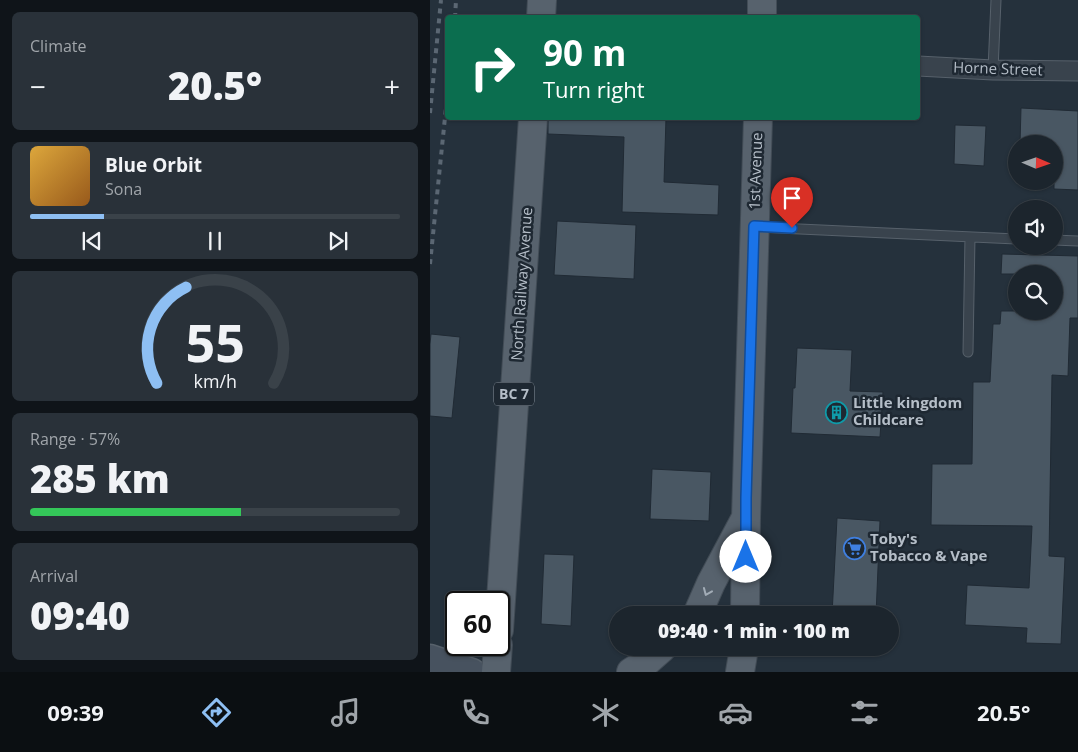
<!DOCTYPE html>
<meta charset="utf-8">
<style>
:root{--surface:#1c252d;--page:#293139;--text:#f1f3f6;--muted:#a0a5aa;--line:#3a4249;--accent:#8ebff3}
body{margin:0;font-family:"Open Sans",sans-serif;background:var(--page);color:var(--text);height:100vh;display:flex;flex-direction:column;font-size:19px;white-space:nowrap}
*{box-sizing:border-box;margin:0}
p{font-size:16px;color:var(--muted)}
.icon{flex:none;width:28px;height:28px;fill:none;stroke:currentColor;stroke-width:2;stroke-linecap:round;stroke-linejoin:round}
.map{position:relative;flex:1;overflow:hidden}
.sheet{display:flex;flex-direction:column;gap:12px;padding:12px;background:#0f1419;width:430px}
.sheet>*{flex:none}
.guide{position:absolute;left:15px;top:15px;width:475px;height:105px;border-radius:5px;box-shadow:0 1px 4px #0004,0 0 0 1px var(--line);background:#0b6e4f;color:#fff;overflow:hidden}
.needle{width:32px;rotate:92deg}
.controls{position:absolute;left:578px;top:135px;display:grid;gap:10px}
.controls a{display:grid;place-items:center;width:55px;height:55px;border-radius:50%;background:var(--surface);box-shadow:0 1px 4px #0004,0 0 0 1px var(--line);font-size:25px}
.speed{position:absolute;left:15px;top:591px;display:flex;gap:10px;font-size:25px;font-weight:700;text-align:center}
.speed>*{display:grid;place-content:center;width:65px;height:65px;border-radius:50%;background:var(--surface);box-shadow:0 1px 4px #0004,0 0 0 1px var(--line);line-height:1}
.speed .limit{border:2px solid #111;border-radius:8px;background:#fff;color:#111}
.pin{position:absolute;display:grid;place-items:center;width:42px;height:42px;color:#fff;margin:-51px -21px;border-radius:50% 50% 50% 0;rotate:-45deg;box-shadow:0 0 5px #0007}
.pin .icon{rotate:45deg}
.me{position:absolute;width:55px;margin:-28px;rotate:0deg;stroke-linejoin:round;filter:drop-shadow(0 0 4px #0008)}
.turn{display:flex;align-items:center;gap:18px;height:105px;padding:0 15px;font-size:22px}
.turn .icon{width:65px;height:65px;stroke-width:2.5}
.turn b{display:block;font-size:35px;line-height:42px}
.big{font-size:38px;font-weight:800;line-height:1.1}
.sheet .widget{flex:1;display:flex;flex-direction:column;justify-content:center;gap:8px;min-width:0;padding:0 18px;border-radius:8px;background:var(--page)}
.sheet .dial{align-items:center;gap:0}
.dial svg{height:130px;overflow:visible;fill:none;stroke:var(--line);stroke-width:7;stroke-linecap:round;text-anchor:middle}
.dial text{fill:var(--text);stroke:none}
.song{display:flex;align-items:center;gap:15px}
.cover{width:60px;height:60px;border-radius:8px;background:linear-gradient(135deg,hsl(40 70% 55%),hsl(30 70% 35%))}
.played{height:5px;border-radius:2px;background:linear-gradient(90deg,var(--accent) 20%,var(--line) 20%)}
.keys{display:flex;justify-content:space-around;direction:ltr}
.heat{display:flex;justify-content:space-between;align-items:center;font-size:28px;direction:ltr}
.charge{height:8px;border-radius:4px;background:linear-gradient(90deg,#34c759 57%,var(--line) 0)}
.trip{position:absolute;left:179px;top:606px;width:290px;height:50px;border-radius:25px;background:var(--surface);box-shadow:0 1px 4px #0004,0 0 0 1px var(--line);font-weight:800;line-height:50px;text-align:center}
.tab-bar{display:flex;height:80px;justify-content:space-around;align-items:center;background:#0b0f12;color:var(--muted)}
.tab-bar .icon{width:35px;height:35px}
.tab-bar .selected{color:var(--accent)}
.tab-bar b{font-size:22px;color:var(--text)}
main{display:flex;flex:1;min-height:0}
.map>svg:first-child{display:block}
.building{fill:#495763;stroke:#202a34}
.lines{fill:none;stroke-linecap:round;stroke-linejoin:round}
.lane-casing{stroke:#57616b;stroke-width:11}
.street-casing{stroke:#57616b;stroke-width:21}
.secondary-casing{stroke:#57616b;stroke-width:29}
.primary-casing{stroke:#424c56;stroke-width:30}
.lane{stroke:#39434d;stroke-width:9}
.street{stroke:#39434d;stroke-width:19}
.secondary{stroke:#47525f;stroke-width:26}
.primary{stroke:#57626d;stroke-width:28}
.rail{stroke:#5b6773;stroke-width:4;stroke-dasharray:5 5;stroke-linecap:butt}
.oneway{stroke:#a2acb6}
.route-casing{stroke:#114b97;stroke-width:12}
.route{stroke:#1a73e8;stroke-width:9}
.labels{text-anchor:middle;stroke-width:5;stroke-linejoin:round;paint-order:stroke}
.shield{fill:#1e2832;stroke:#88919b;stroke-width:1}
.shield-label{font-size:14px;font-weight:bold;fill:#b5bec8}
.street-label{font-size:15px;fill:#b5bec8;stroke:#1e2832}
.poi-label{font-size:15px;font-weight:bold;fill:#b5bec8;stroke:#1e2832;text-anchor:start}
</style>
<main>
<section class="sheet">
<div class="widget"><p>Climate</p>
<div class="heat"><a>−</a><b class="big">20.5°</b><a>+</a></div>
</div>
<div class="widget">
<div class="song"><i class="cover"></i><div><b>Blue Orbit</b><p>Sona</p></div></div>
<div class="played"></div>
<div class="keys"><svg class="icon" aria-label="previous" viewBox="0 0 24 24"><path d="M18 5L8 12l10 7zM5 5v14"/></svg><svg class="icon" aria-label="pause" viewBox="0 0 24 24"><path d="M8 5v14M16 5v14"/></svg><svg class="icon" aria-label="next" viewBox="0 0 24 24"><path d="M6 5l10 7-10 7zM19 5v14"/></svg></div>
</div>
<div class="widget dial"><svg viewBox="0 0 100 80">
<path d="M14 69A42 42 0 1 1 86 69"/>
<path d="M14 69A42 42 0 0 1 32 10" stroke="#8ebff3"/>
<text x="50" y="56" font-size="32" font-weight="700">55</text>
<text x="50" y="72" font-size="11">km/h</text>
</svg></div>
<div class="widget"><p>Range · 57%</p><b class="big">285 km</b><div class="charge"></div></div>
<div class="widget"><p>Arrival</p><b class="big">09:40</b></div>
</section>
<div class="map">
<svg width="648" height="672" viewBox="0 0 648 672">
<rect width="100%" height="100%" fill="#25313c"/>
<!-- building -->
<path class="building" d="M 591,108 L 648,111 L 648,190 L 624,189 L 624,144 L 590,144 Z
M 118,118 L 236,118 L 234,182 L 289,185 L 288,215 L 192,212 L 194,137 L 118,134 Z
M 525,125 L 556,126 L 554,166 L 524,164 Z
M 127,221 L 206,225 L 204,279 L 124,275 Z
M 572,254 L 648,256 L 648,318 L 640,318 L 638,376 L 622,375 L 619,556 L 635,557 L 631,644 L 596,643 L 597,628 L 535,625 L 537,585 L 599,588 L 602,526 L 501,525 L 502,464 L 542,464 L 543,382 L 560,382 L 563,324 L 570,324 L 571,311 L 624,311 L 624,274 L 571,274 Z
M 1,334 L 30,337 L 22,418 L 0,416 L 0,344 Z
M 367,348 L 422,350 L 420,391 L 453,392 L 450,437 L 361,433 L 363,388 L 365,388 Z
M 222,469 L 281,472 L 279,521 L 220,519 Z
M 407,518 L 450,521 L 446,615 L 402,615 Z
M 114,554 L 144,555 L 141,626 L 111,624 Z
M 401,648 L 445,648 L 445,650 Z"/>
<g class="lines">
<defs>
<path id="lane" d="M 563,70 L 566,0
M 327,227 L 586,239
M 624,240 L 648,241
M 538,352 L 540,237"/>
<path id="street" d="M 488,66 L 563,70 L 648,71"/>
<path id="secondary" d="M 0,658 L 42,672"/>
<path id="primary" d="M 111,18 L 112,0
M 332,18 L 332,0
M 267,615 L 281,583 L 314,521
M 315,615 L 316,518 L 328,118
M 69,630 L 103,118
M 66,672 L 68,645
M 201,672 L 215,663 L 232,648
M 310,672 L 314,648"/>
</defs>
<!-- lane casing -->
<use href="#lane" class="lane-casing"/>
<!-- street casing -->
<use href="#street" class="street-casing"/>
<!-- secondary casing -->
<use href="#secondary" class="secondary-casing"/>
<!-- primary casing -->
<use href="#primary" class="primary-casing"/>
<!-- lane -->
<use href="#lane" class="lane"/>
<!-- street -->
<use href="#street" class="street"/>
<!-- secondary -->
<use href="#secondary" class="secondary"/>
<!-- primary -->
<use href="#primary" class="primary"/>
<!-- rail -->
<path class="rail" d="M 25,18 L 26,0
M 0,113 L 11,0
M 0,264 L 18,88"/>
</g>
<!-- one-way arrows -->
<defs><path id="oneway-chevron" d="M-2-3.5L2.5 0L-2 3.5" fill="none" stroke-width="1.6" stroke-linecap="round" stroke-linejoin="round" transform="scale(1.25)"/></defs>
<use class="oneway" href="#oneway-chevron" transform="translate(277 592) rotate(113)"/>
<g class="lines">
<defs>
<path id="route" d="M 316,557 L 316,498 L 324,226 L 362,228"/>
</defs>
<!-- route casing -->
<use href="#route" class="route-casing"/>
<!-- route -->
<use href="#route" class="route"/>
</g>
<!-- icons -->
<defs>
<symbol id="building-ring" viewBox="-11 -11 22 22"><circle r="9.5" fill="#1e2832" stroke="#0f9aa8" stroke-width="1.5"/><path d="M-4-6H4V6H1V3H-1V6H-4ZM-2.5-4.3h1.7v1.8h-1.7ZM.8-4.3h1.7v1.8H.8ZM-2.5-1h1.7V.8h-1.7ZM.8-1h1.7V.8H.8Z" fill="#0f9aa8"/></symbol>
<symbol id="supermarket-ring" viewBox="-11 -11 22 22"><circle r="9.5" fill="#1e2832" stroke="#3f7fe0" stroke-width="1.5"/><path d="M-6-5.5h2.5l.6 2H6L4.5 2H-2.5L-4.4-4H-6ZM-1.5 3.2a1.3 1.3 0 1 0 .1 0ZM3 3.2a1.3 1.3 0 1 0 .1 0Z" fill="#3f7fe0"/></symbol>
</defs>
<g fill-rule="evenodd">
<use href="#building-ring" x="394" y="400" width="25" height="25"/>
<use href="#supermarket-ring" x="412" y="536" width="25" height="25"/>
</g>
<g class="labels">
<!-- shield labels -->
<rect class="shield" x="64" y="382.5" width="40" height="23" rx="4"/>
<g class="shield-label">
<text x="84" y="399">BC 7</text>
</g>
<!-- street labels -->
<g class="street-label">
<text transform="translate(568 69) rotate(2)" y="5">Horne Street</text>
<text transform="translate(326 171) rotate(-88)" y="5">1st Avenue</text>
<text transform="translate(92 284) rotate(-86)" y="5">North Railway Avenue</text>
</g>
<!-- poi labels -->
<g class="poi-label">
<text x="423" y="408">Little kingdom<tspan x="423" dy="17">Childcare</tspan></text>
<text x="440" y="544">Toby's<tspan x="440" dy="17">Tobacco &amp; Vape</tspan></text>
</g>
</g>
</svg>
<div class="controls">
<a><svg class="needle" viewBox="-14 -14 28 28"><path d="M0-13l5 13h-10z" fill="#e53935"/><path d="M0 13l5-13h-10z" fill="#a0a5aa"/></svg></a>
<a><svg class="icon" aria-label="sound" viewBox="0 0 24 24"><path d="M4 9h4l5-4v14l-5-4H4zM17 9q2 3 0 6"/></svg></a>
<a><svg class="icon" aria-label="search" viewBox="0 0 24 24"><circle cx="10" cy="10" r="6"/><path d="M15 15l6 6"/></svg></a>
</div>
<div class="speed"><div class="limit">60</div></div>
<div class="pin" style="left:362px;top:228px;background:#d93025"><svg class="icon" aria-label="arrive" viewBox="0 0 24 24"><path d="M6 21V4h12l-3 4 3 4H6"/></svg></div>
<svg class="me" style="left:316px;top:557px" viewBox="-20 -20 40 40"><circle r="19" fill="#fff"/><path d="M0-13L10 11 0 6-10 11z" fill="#1a73e8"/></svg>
<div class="trip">09:40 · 1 min · 100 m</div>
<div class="guide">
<div class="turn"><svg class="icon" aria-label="right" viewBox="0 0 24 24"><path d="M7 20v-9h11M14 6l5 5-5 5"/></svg><div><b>90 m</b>Turn right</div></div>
</div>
</div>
</main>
<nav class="tab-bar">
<b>09:39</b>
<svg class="icon selected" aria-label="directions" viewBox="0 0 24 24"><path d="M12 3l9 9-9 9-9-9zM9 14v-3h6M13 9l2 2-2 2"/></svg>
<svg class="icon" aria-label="music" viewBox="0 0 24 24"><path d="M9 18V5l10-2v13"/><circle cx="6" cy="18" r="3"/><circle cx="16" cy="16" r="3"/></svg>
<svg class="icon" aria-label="phone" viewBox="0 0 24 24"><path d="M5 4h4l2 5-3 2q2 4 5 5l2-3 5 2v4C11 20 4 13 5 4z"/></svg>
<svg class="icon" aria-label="climate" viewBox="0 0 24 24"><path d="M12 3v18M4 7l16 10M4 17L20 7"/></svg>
<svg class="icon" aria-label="car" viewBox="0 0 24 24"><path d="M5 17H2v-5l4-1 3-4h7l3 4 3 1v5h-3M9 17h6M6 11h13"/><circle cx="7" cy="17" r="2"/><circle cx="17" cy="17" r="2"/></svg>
<svg class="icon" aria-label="filters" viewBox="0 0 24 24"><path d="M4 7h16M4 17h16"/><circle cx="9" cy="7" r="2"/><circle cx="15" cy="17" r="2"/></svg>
<b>20.5°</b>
</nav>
